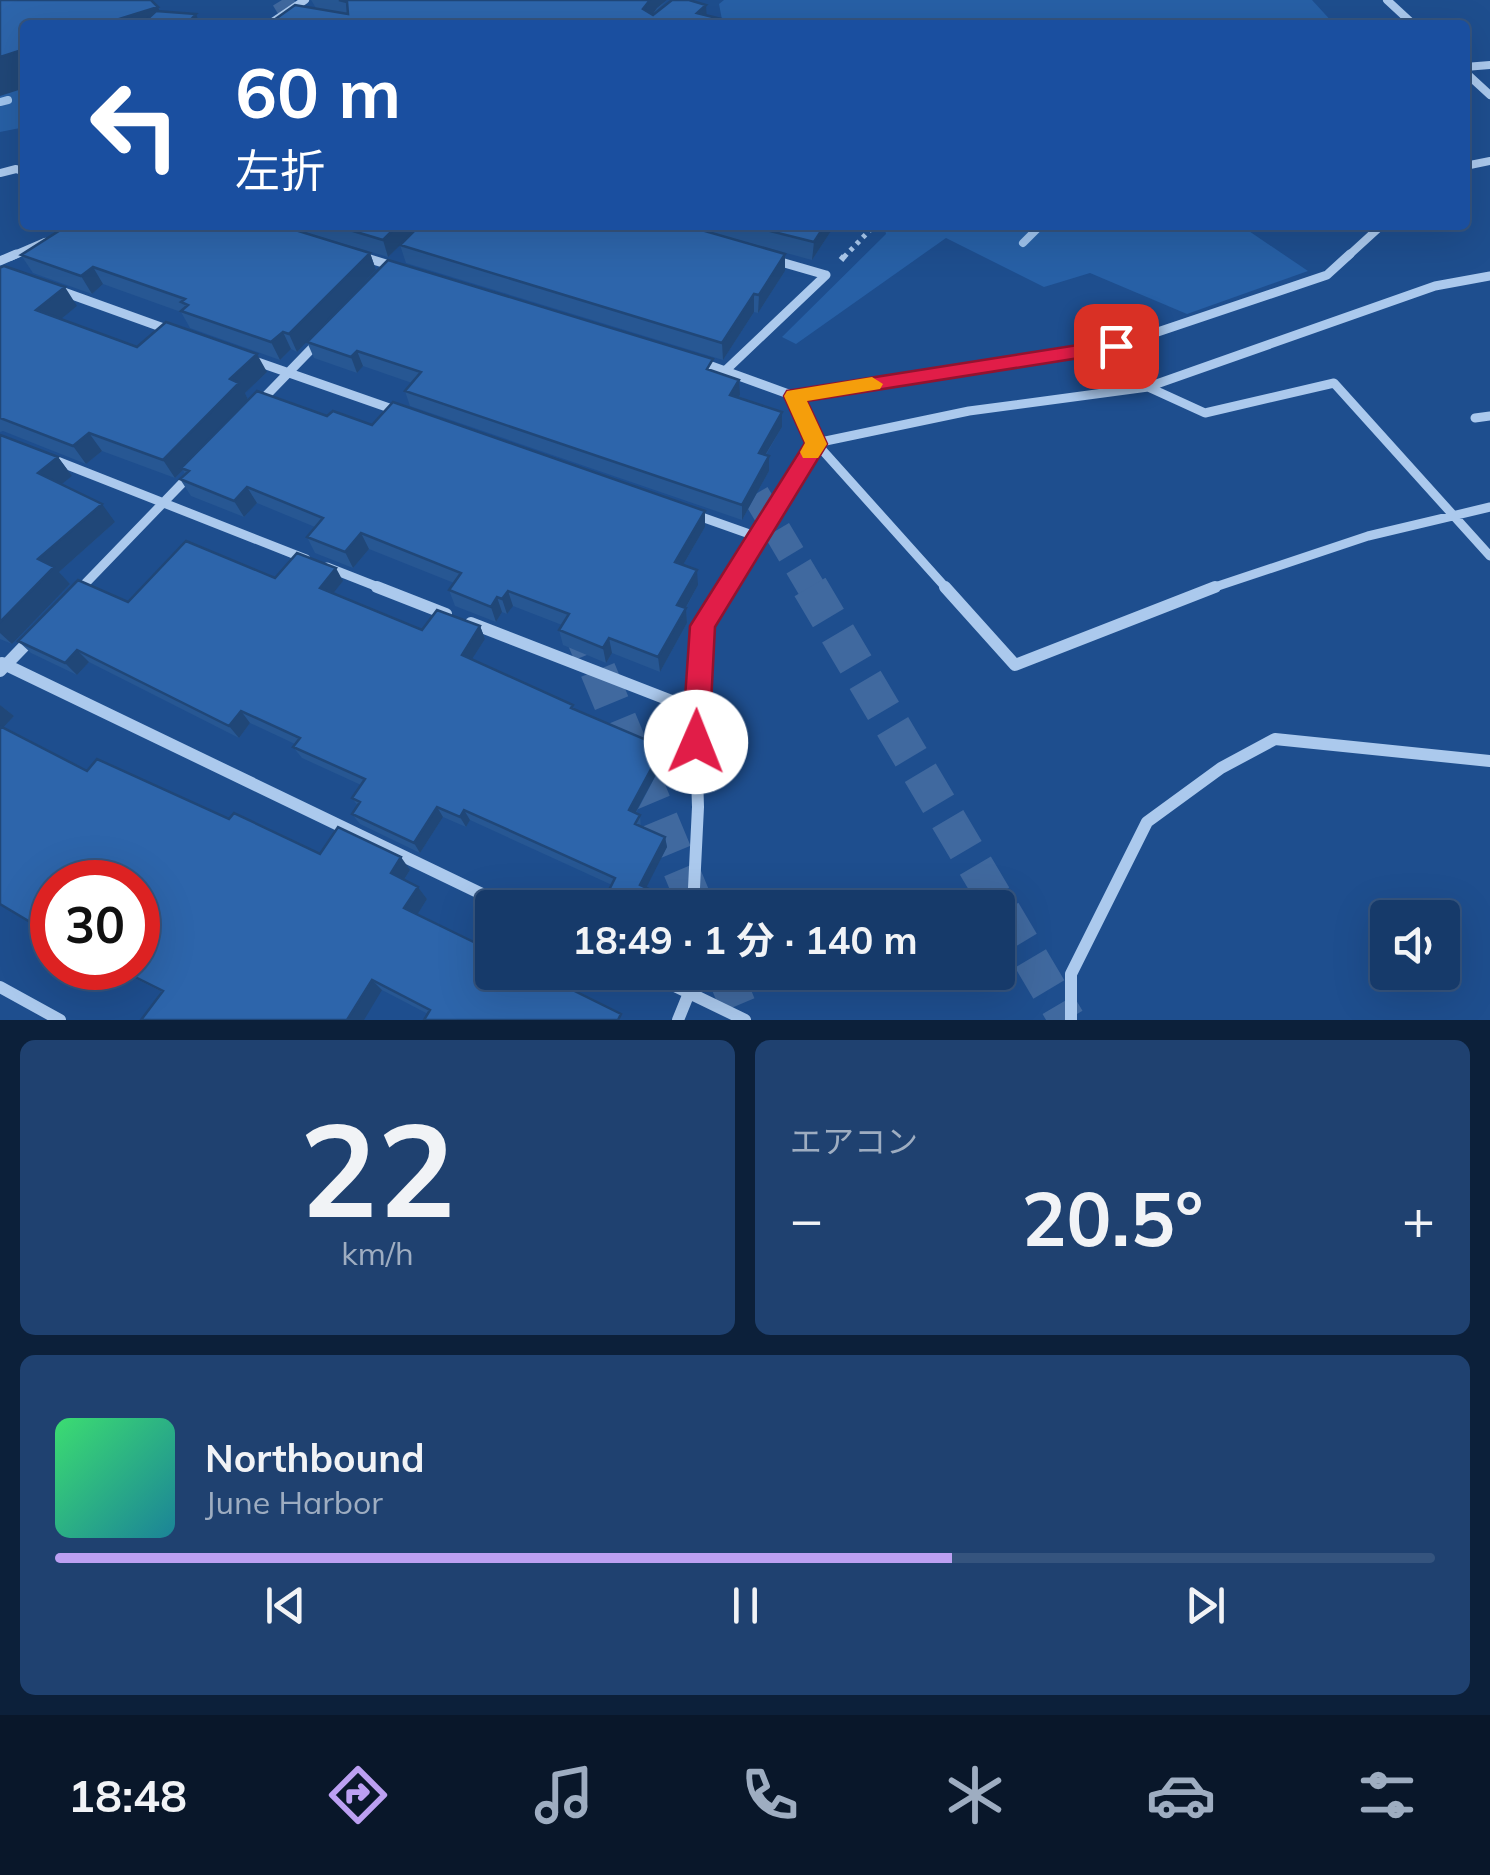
<!DOCTYPE html>
<html lang="ja">
<meta charset="utf-8">
<style>
:root{--surface:#163a6a;--page:#1f4170;--text:#f1f3f6;--muted:#9eadc1;--line:#35547e;--accent:#bca0f2}
body{margin:0;font-family:Mulish,"Noto Sans JP",sans-serif;background:var(--page);color:var(--text);height:100vh;display:flex;flex-direction:column;font-size:38px;white-space:nowrap}
*{box-sizing:border-box;margin:0}
p{font-size:32px;color:var(--muted)}
.icon{flex:none;width:55px;height:55px;fill:none;stroke:currentColor;stroke-width:2;stroke-linecap:round;stroke-linejoin:round}
.map{position:relative;height:1020px;overflow:hidden}
.sheet{display:flex;flex-direction:column;gap:20px;padding:20px;background:#0c203a;flex:1}
.sheet>*{flex:none}
.guide{position:absolute;left:20px;top:20px;width:1450px;height:210px;border-radius:10px;box-shadow:0 10px 40px #0002,0 0 0 2px var(--line);background:#1a4fa0;color:#fff;overflow:hidden}
.buttons{position:absolute;left:1370px;top:900px;display:grid;gap:20px}
.buttons a{display:grid;place-items:center;width:90px;height:90px;border-radius:10px;background:var(--surface);box-shadow:0 10px 40px #0002,0 0 0 2px var(--line);font-size:50px}
.speed{position:absolute;left:30px;top:860px;display:flex;gap:20px;font-size:50px;font-weight:700;text-align:center}
.speed>*{display:grid;place-content:center;width:130px;height:130px;border-radius:50%;background:var(--surface);box-shadow:0 10px 40px #0002,0 0 0 2px var(--line);line-height:1}
.speed .limit{border:15px solid #d22;background:#fff;color:#111}
.pin{position:absolute;display:grid;place-items:center;width:85px;height:85px;color:#fff;margin:-42px;border-radius:20px;box-shadow:0 5px 15px #0006}
.me{position:absolute;width:110px;margin:-55px;rotate:1deg;stroke-linejoin:round;filter:drop-shadow(0 0 8px #0008)}
.turn{display:flex;align-items:center;gap:35px;height:210px;padding:0 50px;font-size:45px}
.turn .icon{width:130px;height:130px;stroke-width:2.5}
.turn b{display:block;font-size:70px;line-height:85px}
.big{font-size:75px;font-weight:700;line-height:1.1}
.sheet .card{flex:1;display:flex;flex-direction:column;justify-content:center;gap:15px;min-width:0;padding:0 35px;border-radius:15px;background:var(--page)}
.sheet .dial{align-items:center;gap:0}
.dial b{font-size:130px;line-height:1}
.song{display:flex;align-items:center;gap:30px}
.cover{width:120px;height:120px;border-radius:15px;background:linear-gradient(135deg,hsl(140 70% 55%),hsl(190 70% 35%))}
.played{height:10px;border-radius:5px;background:linear-gradient(90deg,var(--accent) 65%,var(--line) 65%)}
.keys{display:flex;justify-content:space-around;direction:ltr}
.heat{display:flex;justify-content:space-between;align-items:center;font-size:55px;direction:ltr}
.sheet .tiles{flex:1;display:grid;gap:20px;grid-template-columns:1fr 1fr}
.card:last-child{grid-column:span 2}
.trip{position:absolute;left:475px;top:890px;width:540px;height:100px;border-radius:10px;background:var(--surface);box-shadow:0 10px 40px #0002,0 0 0 2px var(--line);font-weight:700;line-height:100px;text-align:center}
.tabs{display:flex;height:160px;justify-content:space-around;align-items:center;background:#09172a;color:var(--muted)}
.tabs .icon{width:70px;height:70px}
.tabs .current{color:var(--accent)}
.tabs b{font-size:45px;color:var(--text)}
.map>svg:first-child{display:block}
.green{fill:#2760a6}
.lines{fill:none;stroke-linecap:round;stroke-linejoin:round}
.stream{stroke:#9fc4ee;stroke-width:8}
.motorway-tunnel-far2{stroke:#40699f;stroke-width:21;stroke-dasharray:21 11;stroke-linecap:butt}
.motorway-tunnel-far1{stroke:#40699f;stroke-width:28;stroke-dasharray:28 14;stroke-linecap:butt}
.motorway-tunnel{stroke:#40699f;stroke-width:36;stroke-dasharray:36 18;stroke-linecap:butt}
.path-far1{stroke:#abc9ed;stroke-width:5;stroke-dasharray:4 5;stroke-linecap:butt}
.path{stroke:#abc9ed;stroke-width:6;stroke-dasharray:5 8;stroke-linecap:butt}
.minor-far2{stroke:#abc9ed;stroke-width:8}
.minor-far1{stroke:#abc9ed;stroke-width:9}
.minor{stroke:#abc9ed;stroke-width:12}
.wall{fill:#275793}
.shaded-wall{fill:#204778}
.building{fill:#2d65ab;stroke:#204778;stroke-width:2.5}
.route{fill:#e11d48;stroke:#92132f;stroke-width:2.5}
.slow{fill:#f59e0b}
</style>
<div class="map">
<svg width="1490" height="1020" viewBox="0 0 1490 1020">
<rect width="100%" height="100%" fill="#1e4e8e"/>
<!-- green -->
<path class="green" d="M 724,0 L 1312,0 L 1335,25 L 723,25 L 719,4 Z
M 25,87 L 25,127 L 0,132 L 0,94 Z
M 884,225 L 1240,225 L 1308,271 L 1187,314 L 1090,273 L 1044,287 L 946,238 L 796,344 L 782,337 L 886,234 Z"/>
<g class="lines">
<!-- stream -->
<path class="stream" d="M 0,102 L 8,100
M 1023,243 L 1041,225"/>
<!-- motorway-tunnel-far2 -->
<path class="motorway-tunnel-far2" d="M 282,0 L 297,25"/>
<!-- motorway-tunnel-far1 -->
<path class="motorway-tunnel-far1" d="M 734,458 L 812,589"/>
<!-- motorway-tunnel -->
<path class="motorway-tunnel" d="M 810,587 L 1067,1020
M 577,620 L 697,908
M 724,972 L 744,1020"/>
<!-- path-far1 -->
<path class="path-far1" d="M 844,257 L 871,229 L 870,225"/>
<!-- path -->
<path class="path" d="M 841,260 L 846,254"/>
<!-- minor-far2 -->
<path class="minor-far2" d="M 1387,0 L 1414,25
M 268,25 L 305,0
M 1465,67 L 1490,65
M 1465,72 L 1490,95
M 1465,166 L 1490,161
M 0,173 L 16,169 L 25,172
M 10,257 L 45,242
M 1347,257 L 1382,225"/>
<!-- minor-far1 -->
<path class="minor-far1" d="M 360,256 L 396,267
M 774,260 L 826,275
M 0,261 L 16,254
M 61,291 L 172,331
M 249,359 L 398,411
M 703,363 L 794,396 L 1116,346 L 1327,275 L 1350,254
M 726,370 L 826,275
M 1148,387 L 1205,413 L 1334,383 L 1490,556
M 794,396 L 816,443 L 947,589
M 258,404 L 319,341
M 1475,418 L 1490,416
M 52,459 L 306,559
M 693,514 L 758,537
M 327,567 L 383,589
M 80,589 L 191,474
M 725,589 L 816,443 L 969,411 L 1148,387 L 1435,286 L 1490,276
M 1209,589 L 1368,536 L 1490,507"/>
<!-- minor -->
<path class="minor" d="M 377,587 L 446,614
M 945,587 L 1015,665 L 1215,587
M 78,591 L 82,587
M 471,623 L 695,710
M 2,663 L 511,908
M 0,671 L 31,639
M 693,908 L 698,807 L 695,710 L 702,626 L 726,587
M 646,972 L 745,1020
M 0,987 L 60,1020
M 678,1020 L 689,993 L 690,972
M 1071,1020 L 1071,974 L 1147,822 L 1221,768 L 1275,739 L 1490,761"/>
</g>
<!-- wall -->
<path class="wall" d="M 311,0 L 667,0 L 652,15 L 706,5 L 706,15 L 267,25 L 316,8 Z
M 281,225 L 835,225 L 812,260 L 738,240 L 785,254 L 785,271 L 758,313 L 754,312 L 723,360 L 406,263 L 400,245 L 388,257 Z
M 370,253 L 376,270 L 297,352 L 291,349 L 280,360 L 190,328 L 181,312 L 103,284 L 92,294 L 33,273 L 21,255 Z
M 0,268 L 77,306 L 61,319 L 137,347 L 267,372 L 245,393 L 248,400 L 372,425 L 705,527 L 683,565 L 698,585 L 686,608 L 687,623 L 660,672 L 612,653 L 606,663 L 563,645 L 559,630 L 562,625 L 513,606 L 507,614 L 502,612 L 496,622 L 455,606 L 449,590 L 454,583 L 369,549 L 353,568 L 315,553 L 307,537 L 315,527 L 257,503 L 244,517 L 191,496 L 180,479 L 185,474 L 183,470 L 175,478 L 102,451 L 86,464 L 3,431 L 0,432 Z
M 307,342 L 713,371 L 740,395 L 738,398 L 782,427 L 766,455 L 769,471 L 742,520 L 410,406 L 405,391 L 412,383 L 363,366 L 357,373 L 314,358 Z
M 0,435 L 58,457 L 72,476 L 61,484 L 115,522 L 59,572 L 70,584 L 12,644 L 0,639 Z
M 275,578 L 343,581 L 333,593 L 422,630 L 480,626 L 485,639 L 472,659 L 574,709 L 665,758 L 636,813 L 640,815 L 641,827 L 665,837 L 667,847 L 646,887 L 660,894 L 662,903 L 659,908 L 600,908 L 612,885 L 470,820 L 466,827 L 443,817 L 420,853 L 360,824 L 352,814 L 358,806 L 352,798 L 361,785 L 302,758 L 293,747 L 295,744 L 250,723 L 239,738 L 89,662 L 77,675 L 31,653 L 18,641 L 128,602 Z
M 0,705 L 14,716 L 3,728 L 87,771 L 229,819 L 320,854 L 410,870 L 404,880 L 418,887 L 427,899 L 417,915 L 492,951 L 428,1014 L 382,990 L 162,992 L 114,968 L 138,968 L 52,882 L 52,936 L 0,904 Z"/>
<!-- shaded-wall -->
<path class="shaded-wall" d="M 650,0 L 667,0 L 657,8 L 645,25 L 643,9 Z
M 706,5 L 707,21 L 697,13 Z
M 158,7 L 166,25 L 100,25 Z
M 196,14 L 200,25 L 186,25 Z
M 25,49 L 25,88 L 0,96 L 0,57 Z
M 398,225 L 421,225 L 388,257 L 383,240 Z
M 825,225 L 835,225 L 812,260 L 814,242 Z
M 370,253 L 376,270 L 297,352 L 289,334 Z
M 785,254 L 785,271 L 758,313 L 759,295 Z
M 93,267 L 103,284 L 92,294 L 81,276 Z
M 65,287 L 77,306 L 49,329 L 36,310 Z
M 754,294 L 754,312 L 723,360 L 722,343 Z
M 283,332 L 291,349 L 280,360 L 271,342 Z
M 357,351 L 363,366 L 357,373 L 351,357 Z
M 257,354 L 267,372 L 245,393 L 249,402 L 181,468 L 183,470 L 175,478 L 163,460 L 230,379 Z
M 739,380 L 740,395 L 730,410 L 730,395 Z
M 782,412 L 782,427 L 758,467 L 759,453 Z
M 89,433 L 102,451 L 86,464 L 73,446 Z
M 769,456 L 769,471 L 742,520 L 742,505 Z
M 58,457 L 72,476 L 53,491 L 38,473 Z
M 247,487 L 257,503 L 244,517 L 234,501 Z
M 102,504 L 115,522 L 59,572 L 70,584 L 12,644 L 0,633 L 0,622 L 38,559 Z
M 705,511 L 705,527 L 676,577 L 675,562 Z
M 361,533 L 369,549 L 353,568 L 345,552 Z
M 336,568 L 343,581 L 327,601 L 320,588 Z
M 697,570 L 698,585 L 679,620 L 677,605 Z
M 508,591 L 513,606 L 507,614 L 502,599 Z
M 497,597 L 502,612 L 496,622 L 491,607 Z
M 686,608 L 687,623 L 660,672 L 658,657 Z
M 480,626 L 485,639 L 467,667 L 462,655 Z
M 609,638 L 612,653 L 606,663 L 603,648 Z
M 77,650 L 89,662 L 77,675 L 65,663 Z
M 0,705 L 14,716 L 0,731 Z
M 241,711 L 250,723 L 239,738 L 229,726 Z
M 663,747 L 665,758 L 631,821 L 629,810 Z
M 437,807 L 443,817 L 420,853 L 414,843 Z
M 464,810 L 470,820 L 466,827 L 460,817 Z
M 665,837 L 667,847 L 643,894 L 640,885 Z
M 401,857 L 410,870 L 400,886 L 391,873 Z
M 418,887 L 427,899 L 414,920 L 404,908 Z
M 660,894 L 662,903 L 659,908 L 653,908 Z
M 372,980 L 382,990 L 364,1020 L 347,1020 Z"/>
<!-- building -->
<path class="building" d="M 0,0 L 151,0 L 158,7 L 100,25 L 25,25 L 25,49 L 0,57 Z
M 339,0 L 650,0 L 643,9 L 653,15 L 672,0 L 689,0 L 706,5 L 697,13 L 721,19 L 715,25 L 267,25 L 295,5 L 348,14 L 347,2 Z
M 156,11 L 196,14 L 186,25 L 141,25 Z
M 74,225 L 279,225 L 370,253 L 289,334 L 283,332 L 271,342 L 181,311 L 188,305 L 181,302 L 185,299 L 93,267 L 81,276 L 21,255 L 62,229 Z
M 333,225 L 398,225 L 383,240 Z
M 420,225 L 684,225 L 785,254 L 759,295 L 754,294 L 722,343 L 400,245 Z
M 746,225 L 825,225 L 814,242 Z
M 388,260 L 713,359 L 707,369 L 739,380 L 730,395 L 782,412 L 759,453 L 769,456 L 742,505 L 405,391 L 421,372 L 357,351 L 351,357 L 307,342 Z
M 4,266 L 65,287 L 36,310 L 137,347 L 166,322 L 257,354 L 230,379 L 239,383 L 163,460 L 89,433 L 73,446 L 0,418 L 0,268 Z
M 257,391 L 327,416 L 333,411 L 372,425 L 393,402 L 705,511 L 675,562 L 697,570 L 677,605 L 686,608 L 658,657 L 609,638 L 603,648 L 559,630 L 569,614 L 508,591 L 502,599 L 497,597 L 491,607 L 449,590 L 461,573 L 361,533 L 345,552 L 307,537 L 323,518 L 247,487 L 234,501 L 180,479 L 189,471 L 181,468 Z
M 0,435 L 58,457 L 38,473 L 102,504 L 38,559 L 54,567 L 0,622 Z
M 186,541 L 275,578 L 297,553 L 336,568 L 320,588 L 422,630 L 437,610 L 480,626 L 462,655 L 573,705 L 571,708 L 663,747 L 629,810 L 640,815 L 635,824 L 665,837 L 640,885 L 660,894 L 653,908 L 600,908 L 615,878 L 464,810 L 460,817 L 437,807 L 414,843 L 352,814 L 360,802 L 352,798 L 365,779 L 293,747 L 300,738 L 241,711 L 229,726 L 77,650 L 65,663 L 18,641 L 78,580 L 128,602 Z
M 0,726 L 87,771 L 97,759 L 229,819 L 234,813 L 320,854 L 338,827 L 401,857 L 391,873 L 418,887 L 404,908 L 492,951 L 492,972 L 536,972 L 621,1014 L 618,1020 L 424,1020 L 430,1010 L 372,980 L 347,1020 L 141,1020 L 163,991 L 117,968 L 138,968 L 138,882 L 52,882 L 52,935 L 0,904 Z"/>
<!-- route -->
<path class="route" d="M 1116,339 L 1126,346 L 1123,351 L 807,401 L 827,444 L 715,627 L 709,742 L 705,751 L 696,755 L 686,751 L 682,742 L 690,626 L 805,443 L 784,396 L 787,391 Z"/>
<!-- slow -->
<path class="slow" d="M 872,377 L 883,384 L 880,389 L 807,401 L 827,444 L 818,458 L 803,458 L 800,452 L 805,443 L 784,396 L 787,391 Z"/>
</svg>
<div class="buttons">
<a><svg class="icon" aria-label="sound" viewBox="0 0 24 24"><path d="M4 9h4l5-4v14l-5-4H4zM17 9q2 3 0 6"/></svg></a>
</div>
<div class="speed"><div class="limit">30</div></div>
<div class="pin" style="left:1116px;top:346px;background:#d93025"><svg class="icon" aria-label="arrive" viewBox="0 0 24 24"><path d="M6 21V4h12l-3 4 3 4H6"/></svg></div>
<svg class="me" style="left:696px;top:742px" viewBox="-20 -20 40 40"><circle r="19" fill="#fff"/><path d="M0-13L10 11 0 6-10 11z" fill="#e11d48"/></svg>
<div class="trip">18:49 · 1 分 · 140 m</div>
<div class="guide">
<div class="turn"><svg class="icon" aria-label="left" viewBox="0 0 24 24"><path d="M17 20v-9H6M10 6l-5 5 5 5"/></svg><div><b>60 m</b>左折</div></div>
</div>
</div>
<section class="sheet">
<div class="tiles">
<div class="card dial"><b>22</b><p>km/h</p></div>
<div class="card"><p>エアコン</p>
<div class="heat"><a>−</a><b class="big">20.5°</b><a>+</a></div>
</div>
<div class="card">
<div class="song"><i class="cover"></i><div><b>Northbound</b><p>June Harbor</p></div></div>
<div class="played"></div>
<div class="keys"><svg class="icon" aria-label="previous" viewBox="0 0 24 24"><path d="M18 5L8 12l10 7zM5 5v14"/></svg><svg class="icon" aria-label="pause" viewBox="0 0 24 24"><path d="M8 5v14M16 5v14"/></svg><svg class="icon" aria-label="next" viewBox="0 0 24 24"><path d="M6 5l10 7-10 7zM19 5v14"/></svg></div>
</div>
</div>
</section>
<nav class="tabs">
<b>18:48</b>
<svg class="icon current" aria-label="directions" viewBox="0 0 24 24"><path d="M12 3l9 9-9 9-9-9zM9 14v-3h6M13 9l2 2-2 2"/></svg>
<svg class="icon" aria-label="music" viewBox="0 0 24 24"><path d="M9 18V5l10-2v13"/><circle cx="6" cy="18" r="3"/><circle cx="16" cy="16" r="3"/></svg>
<svg class="icon" aria-label="phone" viewBox="0 0 24 24"><path d="M5 4h4l2 5-3 2q2 4 5 5l2-3 5 2v4C11 20 4 13 5 4z"/></svg>
<svg class="icon" aria-label="climate" viewBox="0 0 24 24"><path d="M12 3v18M4 7l16 10M4 17L20 7"/></svg>
<svg class="icon" aria-label="car" viewBox="0 0 24 24"><path d="M5 17H2v-5l4-1 3-4h7l3 4 3 1v5h-3M9 17h6M6 11h13"/><circle cx="7" cy="17" r="2"/><circle cx="17" cy="17" r="2"/></svg>
<svg class="icon" aria-label="filters" viewBox="0 0 24 24"><path d="M4 7h16M4 17h16"/><circle cx="9" cy="7" r="2"/><circle cx="15" cy="17" r="2"/></svg>
</nav>
